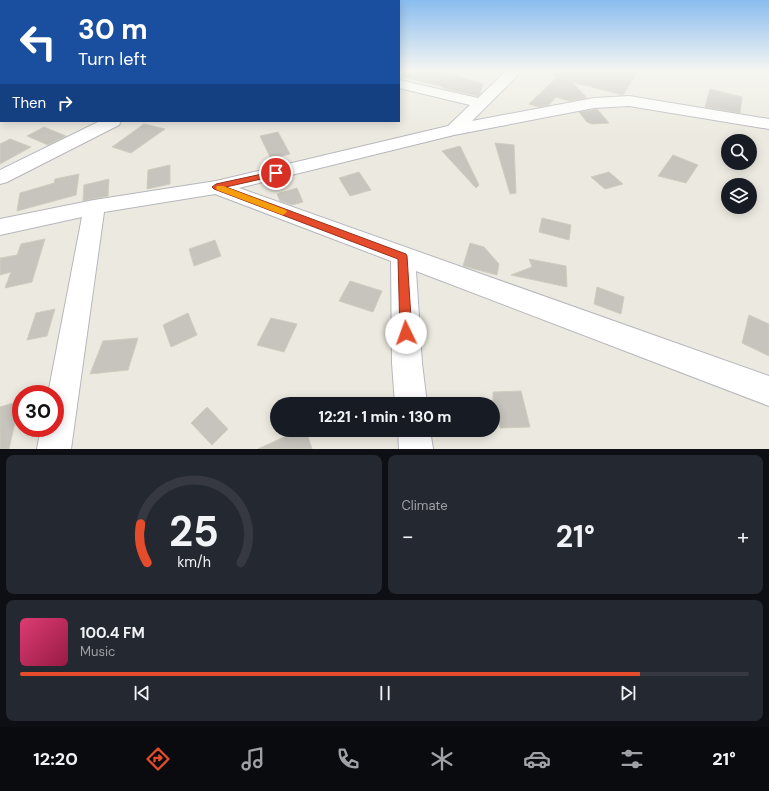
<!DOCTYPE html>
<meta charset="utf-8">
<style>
:root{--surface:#171b24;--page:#242831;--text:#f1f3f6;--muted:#9ea1a6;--line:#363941;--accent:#e54c2c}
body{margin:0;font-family:"DM Sans",sans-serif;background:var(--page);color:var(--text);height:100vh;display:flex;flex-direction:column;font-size:15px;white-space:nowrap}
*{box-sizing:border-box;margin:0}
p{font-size:13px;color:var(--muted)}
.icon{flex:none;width:22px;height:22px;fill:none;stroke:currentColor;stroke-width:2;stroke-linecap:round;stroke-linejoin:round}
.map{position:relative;height:449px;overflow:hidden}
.sheet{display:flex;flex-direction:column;gap:6px;padding:6px;background:#0d0f14;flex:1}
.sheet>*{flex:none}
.banner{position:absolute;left:0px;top:0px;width:400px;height:122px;box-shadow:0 2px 10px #0003;background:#1a4fa0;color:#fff;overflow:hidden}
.tools{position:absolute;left:721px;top:134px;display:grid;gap:8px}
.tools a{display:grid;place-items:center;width:36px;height:36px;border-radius:50%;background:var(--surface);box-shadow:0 2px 10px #0003;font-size:20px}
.speed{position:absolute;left:12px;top:385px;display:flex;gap:8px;font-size:20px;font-weight:700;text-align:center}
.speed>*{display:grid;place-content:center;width:52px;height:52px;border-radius:50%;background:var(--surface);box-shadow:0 2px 10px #0003;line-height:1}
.speed .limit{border:6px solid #d22;background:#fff;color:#111}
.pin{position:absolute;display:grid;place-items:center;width:34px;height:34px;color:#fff;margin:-17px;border:2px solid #fff;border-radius:50%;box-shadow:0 1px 4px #0007}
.me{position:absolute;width:44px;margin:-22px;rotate:357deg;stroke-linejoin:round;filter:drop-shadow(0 0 3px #0008)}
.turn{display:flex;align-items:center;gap:14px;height:84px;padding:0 12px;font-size:18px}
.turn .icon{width:52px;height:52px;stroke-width:2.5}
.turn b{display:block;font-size:28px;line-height:34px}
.then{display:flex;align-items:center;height:38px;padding:0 12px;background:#0003;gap:8px;font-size:15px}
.big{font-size:30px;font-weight:700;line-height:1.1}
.sheet .card{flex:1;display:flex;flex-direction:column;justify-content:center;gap:6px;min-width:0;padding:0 14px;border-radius:8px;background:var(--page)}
.sheet .dial{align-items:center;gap:0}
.dial svg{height:104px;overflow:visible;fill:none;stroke:var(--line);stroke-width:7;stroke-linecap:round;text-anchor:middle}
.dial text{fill:var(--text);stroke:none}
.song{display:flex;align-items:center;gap:12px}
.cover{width:48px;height:48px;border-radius:6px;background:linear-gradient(135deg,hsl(340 70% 55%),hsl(340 70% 35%))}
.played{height:4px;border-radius:2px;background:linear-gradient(90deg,var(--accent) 85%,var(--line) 85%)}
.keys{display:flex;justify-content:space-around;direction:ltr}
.heat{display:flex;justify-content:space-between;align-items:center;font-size:22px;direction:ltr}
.sheet .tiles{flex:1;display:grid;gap:6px;grid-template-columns:1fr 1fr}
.card:last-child{grid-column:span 2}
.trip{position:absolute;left:270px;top:397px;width:230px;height:40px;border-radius:20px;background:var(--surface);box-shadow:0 2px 10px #0003;font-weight:700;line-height:40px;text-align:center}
.tabs{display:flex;height:64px;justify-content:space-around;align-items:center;background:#090b0e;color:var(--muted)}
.tabs .icon{width:28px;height:28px}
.tabs .on{color:var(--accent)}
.tabs b{font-size:18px;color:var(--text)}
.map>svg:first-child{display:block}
.building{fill:#c6c4bd;stroke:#d0ccbe}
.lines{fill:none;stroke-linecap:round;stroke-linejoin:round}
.street-casing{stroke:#b6b7bd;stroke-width:2}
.street{fill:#fff;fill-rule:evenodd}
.route{fill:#e54c2c;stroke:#95311d}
.slow{fill:#f59e0b}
</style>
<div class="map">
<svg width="769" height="449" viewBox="0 0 769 449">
<rect width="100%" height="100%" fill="#eceae0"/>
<!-- building -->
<path class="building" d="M 404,71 L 441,71 L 483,84 L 480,94 L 478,96 L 443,88 L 444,87 L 403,77 Z
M 553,71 L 638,71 L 623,95 L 572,82 L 587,98 L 569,101 L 556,97 L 549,105 L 539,107 L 529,104 L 557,77 L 553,76 Z
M 710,89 L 742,97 L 740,113 L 705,107 Z
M 597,109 L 609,123 L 592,124 L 587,122 L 579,112 Z
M 144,124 L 165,129 L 131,153 L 112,147 Z
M 44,127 L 66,136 L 48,145 L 27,136 Z
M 278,132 L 290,154 L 271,159 L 260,136 Z
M 10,139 L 31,147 L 0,164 L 0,144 Z
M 495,143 L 514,145 L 516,193 L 510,194 Z
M 460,146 L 479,185 L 476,188 L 442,151 Z
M 673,155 L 698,165 L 686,183 L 658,176 Z
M 170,165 L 170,184 L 147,189 L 148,170 Z
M 359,172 L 371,190 L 350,196 L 339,178 Z
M 609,172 L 623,184 L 605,189 L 591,177 Z
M 79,174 L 76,195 L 17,211 L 20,193 L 54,183 L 55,179 Z
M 109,179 L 108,196 L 83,201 L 84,185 Z
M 297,188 L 303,202 L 292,205 L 280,201 L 277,194 Z
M 542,218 L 571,225 L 569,240 L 539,232 Z
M 45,239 L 32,282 L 5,288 L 11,272 L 0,275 L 0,258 L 17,255 L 21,244 Z
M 215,240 L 221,256 L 194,266 L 189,249 Z
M 470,243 L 484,247 L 499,264 L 497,275 L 463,266 Z
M 529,259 L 566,266 L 567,287 L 511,275 L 532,267 Z
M 350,281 L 382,291 L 373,312 L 339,301 Z
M 597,287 L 624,297 L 621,314 L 594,304 Z
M 55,309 L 47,336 L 27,340 L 36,313 Z
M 188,313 L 197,335 L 171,347 L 163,325 Z
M 749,315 L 769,324 L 769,356 L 742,343 Z
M 271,318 L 297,324 L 284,352 L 257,345 Z
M 138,338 L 128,370 L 90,374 L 103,341 Z
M 521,391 L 530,427 L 500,428 L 497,412 L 493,412 L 493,392 Z
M 20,401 L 9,449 L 0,449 L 0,407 Z
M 207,407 L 228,429 L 212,445 L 191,423 Z
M 299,430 L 306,430 L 312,449 L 258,449 Z"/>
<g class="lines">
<defs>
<path id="street" d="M 506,71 L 522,71 L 472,121 L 594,98 L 629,96 L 769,119 L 769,129 L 629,106 L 594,108 L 454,135 L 239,188 L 769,376 L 769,406 L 416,271 L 422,363 L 427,404 L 395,404 L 392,363 L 391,261 L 215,194 L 104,212 L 71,449 L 37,449 L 41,428 L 55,428 L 55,394 L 48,394 L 82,217 L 0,235 L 0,219 L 94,200 L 216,181 L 448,126 L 470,105 L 399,88 L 399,80 L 478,98 Z
M 100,121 L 121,121 L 119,125 L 7,182 L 0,184 L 0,170 Z
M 398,430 L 430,430 L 433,449 L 399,449 Z"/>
</defs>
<!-- street casing -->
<use href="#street" class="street-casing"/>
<!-- street -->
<use href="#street" class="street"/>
</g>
<!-- sky -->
<linearGradient id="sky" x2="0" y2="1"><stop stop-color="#8abdf0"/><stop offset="0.53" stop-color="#f6f6f1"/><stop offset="1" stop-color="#f6f6f1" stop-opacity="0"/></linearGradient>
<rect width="769" height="134" fill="url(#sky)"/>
<!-- route -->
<path class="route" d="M 276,171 L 280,173 L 279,175 L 226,187 L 406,254 L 407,256 L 412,333 L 410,336 L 406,338 L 402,336 L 400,333 L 398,259 L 214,189 L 212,187 L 216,184 Z"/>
<!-- slow -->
<path class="slow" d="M 217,186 L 223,186 L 286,210 L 287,212 L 283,215 L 280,214 L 217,190 L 216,188 Z"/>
</svg>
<div class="tools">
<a><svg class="icon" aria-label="search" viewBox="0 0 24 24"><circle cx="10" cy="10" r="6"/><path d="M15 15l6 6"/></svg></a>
<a><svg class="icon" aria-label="layers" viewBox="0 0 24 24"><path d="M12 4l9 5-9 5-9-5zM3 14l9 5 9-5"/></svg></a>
</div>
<div class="speed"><div class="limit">30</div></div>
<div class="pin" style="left:276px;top:173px;background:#d93025"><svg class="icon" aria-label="arrive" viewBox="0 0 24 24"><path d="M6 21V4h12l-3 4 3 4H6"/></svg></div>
<svg class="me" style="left:406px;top:333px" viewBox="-20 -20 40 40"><circle r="19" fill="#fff"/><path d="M0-13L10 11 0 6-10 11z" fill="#e54c2c"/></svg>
<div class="trip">12:21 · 1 min · 130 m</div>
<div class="banner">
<div class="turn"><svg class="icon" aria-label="left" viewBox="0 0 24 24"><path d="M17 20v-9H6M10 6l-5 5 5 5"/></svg><div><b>30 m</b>Turn left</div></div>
<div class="then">Then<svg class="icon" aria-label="right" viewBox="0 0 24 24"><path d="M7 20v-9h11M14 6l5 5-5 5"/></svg></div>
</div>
</div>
<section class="sheet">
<div class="tiles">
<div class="card dial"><svg viewBox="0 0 100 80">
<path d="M14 69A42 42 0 1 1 86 69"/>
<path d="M14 69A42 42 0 0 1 9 39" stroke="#e54c2c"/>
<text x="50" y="56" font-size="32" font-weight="700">25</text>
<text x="50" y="72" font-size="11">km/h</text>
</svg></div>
<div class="card"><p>Climate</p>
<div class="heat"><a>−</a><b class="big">21°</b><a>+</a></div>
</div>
<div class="card">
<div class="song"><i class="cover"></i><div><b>100.4 FM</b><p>Music</p></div></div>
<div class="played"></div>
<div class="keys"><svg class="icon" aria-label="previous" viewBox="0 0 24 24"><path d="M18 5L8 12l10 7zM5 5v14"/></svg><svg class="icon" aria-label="pause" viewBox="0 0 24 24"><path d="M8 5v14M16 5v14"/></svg><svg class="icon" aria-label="next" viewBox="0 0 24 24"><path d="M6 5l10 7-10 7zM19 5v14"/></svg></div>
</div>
</div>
</section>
<nav class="tabs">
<b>12:20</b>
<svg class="icon on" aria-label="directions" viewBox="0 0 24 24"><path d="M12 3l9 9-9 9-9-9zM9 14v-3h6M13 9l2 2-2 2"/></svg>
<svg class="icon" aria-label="music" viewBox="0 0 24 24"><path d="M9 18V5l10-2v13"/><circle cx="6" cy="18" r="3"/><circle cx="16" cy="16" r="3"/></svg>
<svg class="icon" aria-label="phone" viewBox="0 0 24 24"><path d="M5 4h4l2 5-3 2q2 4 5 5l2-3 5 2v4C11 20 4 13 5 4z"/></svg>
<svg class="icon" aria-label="climate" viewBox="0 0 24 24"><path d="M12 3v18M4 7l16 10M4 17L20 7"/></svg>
<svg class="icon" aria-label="car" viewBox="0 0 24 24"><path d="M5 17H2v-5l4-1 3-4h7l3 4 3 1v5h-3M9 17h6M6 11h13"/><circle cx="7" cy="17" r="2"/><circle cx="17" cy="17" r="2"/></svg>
<svg class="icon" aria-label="filters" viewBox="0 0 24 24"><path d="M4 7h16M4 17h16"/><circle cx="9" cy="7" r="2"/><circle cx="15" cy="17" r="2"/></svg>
<b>21°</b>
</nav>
